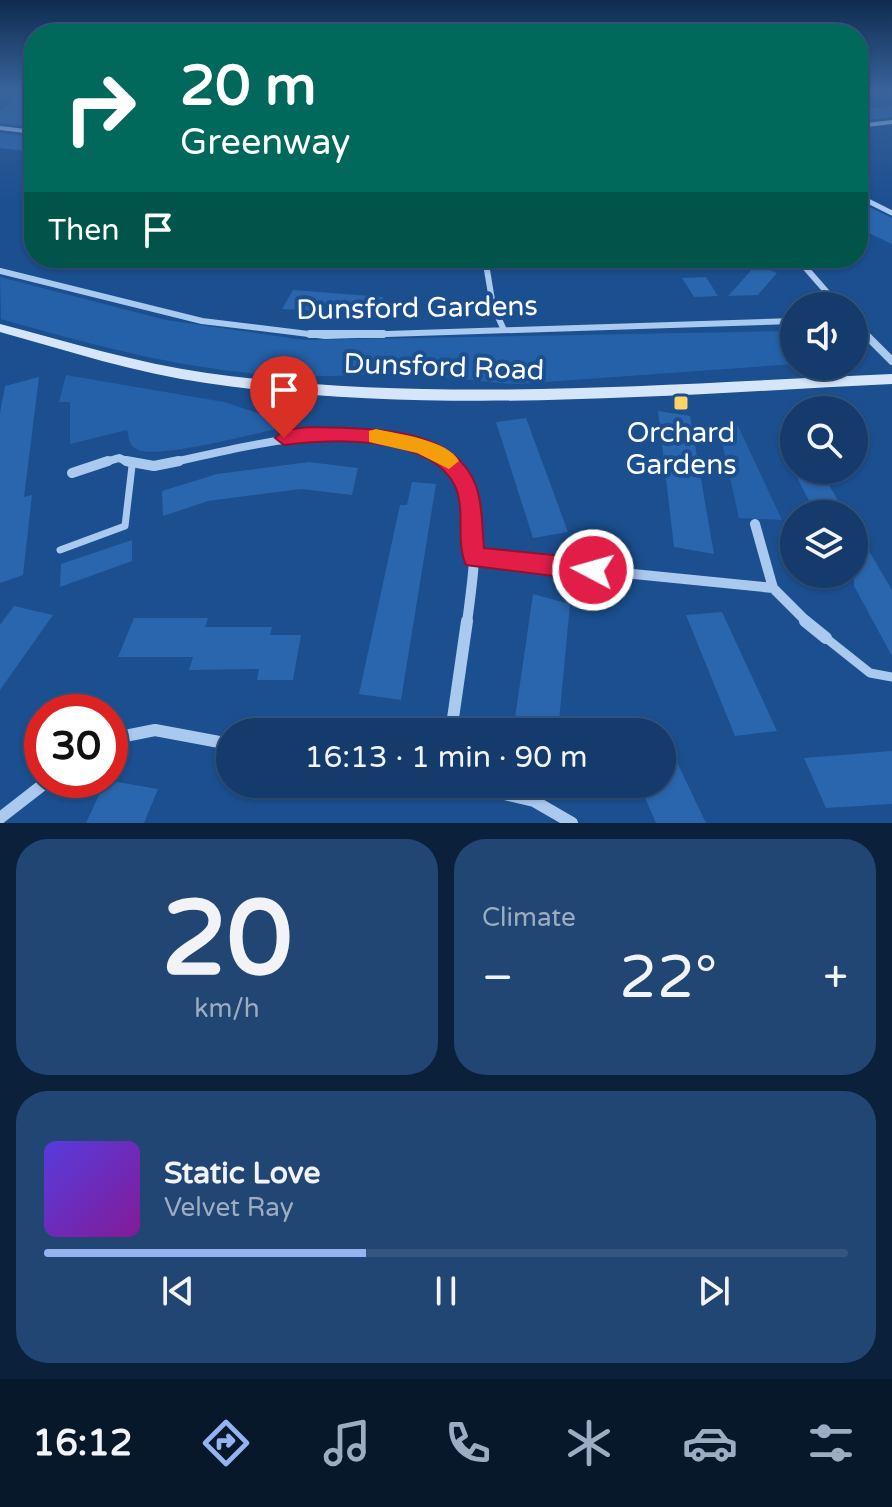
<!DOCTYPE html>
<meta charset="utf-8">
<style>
:root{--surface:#143b6b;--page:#214673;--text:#f1f3f6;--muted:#9dadc1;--line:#33557e;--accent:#95b2f1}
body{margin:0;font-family:"Varela Round",sans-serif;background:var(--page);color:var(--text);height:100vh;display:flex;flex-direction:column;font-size:30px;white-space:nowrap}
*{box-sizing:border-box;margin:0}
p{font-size:26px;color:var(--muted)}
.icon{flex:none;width:44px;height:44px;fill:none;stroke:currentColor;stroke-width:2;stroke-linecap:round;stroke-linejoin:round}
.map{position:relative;height:823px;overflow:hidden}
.drawer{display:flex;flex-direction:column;gap:16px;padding:16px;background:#0b203b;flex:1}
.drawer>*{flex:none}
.guide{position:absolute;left:24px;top:24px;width:844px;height:244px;border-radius:32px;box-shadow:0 2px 6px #0004,0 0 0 2px var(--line);background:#00695c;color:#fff;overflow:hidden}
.fabs{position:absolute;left:780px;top:292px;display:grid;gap:16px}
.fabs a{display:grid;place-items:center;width:88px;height:88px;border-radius:50%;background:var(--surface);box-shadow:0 2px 6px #0004,0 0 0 2px var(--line);font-size:40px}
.speed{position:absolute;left:24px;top:694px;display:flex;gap:16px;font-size:40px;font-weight:700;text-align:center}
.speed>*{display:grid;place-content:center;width:104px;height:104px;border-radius:50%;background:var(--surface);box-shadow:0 2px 6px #0004,0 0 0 2px var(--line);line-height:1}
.speed .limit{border:12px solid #d22;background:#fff;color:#111}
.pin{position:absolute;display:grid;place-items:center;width:68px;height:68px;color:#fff;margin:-82px -34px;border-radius:50% 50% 50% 0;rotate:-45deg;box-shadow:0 0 8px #0007}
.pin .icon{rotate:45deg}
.me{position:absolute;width:88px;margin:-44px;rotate:276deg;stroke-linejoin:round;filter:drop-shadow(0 0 6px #0008)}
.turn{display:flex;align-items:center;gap:28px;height:168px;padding:0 24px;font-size:36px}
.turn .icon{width:104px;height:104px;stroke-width:2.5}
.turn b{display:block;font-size:56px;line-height:68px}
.then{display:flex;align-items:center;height:76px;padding:0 24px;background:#0003;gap:16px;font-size:30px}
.big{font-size:60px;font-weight:600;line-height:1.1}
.drawer .tile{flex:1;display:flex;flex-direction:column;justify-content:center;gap:12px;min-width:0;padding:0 28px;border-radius:32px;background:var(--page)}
.drawer .dial{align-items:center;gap:0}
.dial b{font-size:104px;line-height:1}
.song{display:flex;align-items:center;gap:24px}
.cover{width:96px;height:96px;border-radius:12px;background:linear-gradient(135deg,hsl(250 70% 55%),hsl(290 70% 35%))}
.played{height:8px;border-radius:4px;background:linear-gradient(90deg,var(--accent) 40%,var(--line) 40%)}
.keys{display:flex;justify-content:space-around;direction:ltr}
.heat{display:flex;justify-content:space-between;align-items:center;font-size:44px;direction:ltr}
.drawer .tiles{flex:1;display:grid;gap:16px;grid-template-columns:1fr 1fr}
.tile:last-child{grid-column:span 2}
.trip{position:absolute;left:216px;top:718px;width:460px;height:80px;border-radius:40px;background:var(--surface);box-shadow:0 2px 6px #0004,0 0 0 2px var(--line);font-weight:600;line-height:80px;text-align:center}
.dock{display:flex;height:128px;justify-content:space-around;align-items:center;background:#08182b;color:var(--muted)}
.dock .icon{width:56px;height:56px}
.dock .active{color:var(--accent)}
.dock b{font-size:36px;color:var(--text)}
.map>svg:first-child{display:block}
.green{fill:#2461a8}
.building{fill:#2a66ad}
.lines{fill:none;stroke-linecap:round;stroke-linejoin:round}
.lane-far1{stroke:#a9c9ee;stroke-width:7}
.lane{stroke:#a9c9ee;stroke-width:9}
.street-far5{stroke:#a9c9ee;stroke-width:4}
.street-far4{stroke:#a9c9ee;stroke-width:5}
.street-far3{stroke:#a9c9ee;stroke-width:6}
.street-far2{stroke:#a9c9ee;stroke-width:8}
.street-far1{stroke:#a9c9ee;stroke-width:10}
.street{stroke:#a9c9ee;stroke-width:12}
.secondary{fill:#d6e6fa;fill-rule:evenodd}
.route{fill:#e11d48;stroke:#92132f;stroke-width:2}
.slow{fill:#f59e0b}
.poi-dot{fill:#ffd166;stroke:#1b4f8f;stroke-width:3}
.labels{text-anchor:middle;stroke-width:8;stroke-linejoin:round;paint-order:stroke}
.street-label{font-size:28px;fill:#fff;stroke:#1b4f8f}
.poi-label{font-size:28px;fill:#fff;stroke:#1b4f8f}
</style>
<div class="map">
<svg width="892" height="823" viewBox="0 0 892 823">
<rect width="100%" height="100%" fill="#1b4f8f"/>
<!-- green -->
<path class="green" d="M 0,277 L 166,320 L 304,340 L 794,331 L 794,364 L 518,384 C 487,383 458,378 428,375 C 384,371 338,378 294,376 C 195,373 96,346 1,319 Z
M 66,375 L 224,402 L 294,425 C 264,431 161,459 138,450 C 129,446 129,439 127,430 L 70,444 L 70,402 L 59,402 Z
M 718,425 L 738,426 L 782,520 L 739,518 Z"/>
<!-- building -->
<path class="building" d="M 25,89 L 34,89 L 34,127 L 0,123 L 0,111 Z
M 892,106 L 892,117 L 858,121 L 858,110 Z
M 0,133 L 34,137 L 34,152 L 0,148 Z
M 863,204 L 892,218 L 892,244 L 858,228 L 858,206 Z
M 756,265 L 777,273 L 758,295 L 728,296 Z
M 706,277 L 718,296 L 694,297 L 682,278 Z
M 293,290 L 383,297 L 382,314 L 282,309 Z
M 39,377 L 24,497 L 32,495 L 23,575 L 0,583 L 0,413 L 5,386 Z
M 658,411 L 690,416 L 714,554 L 674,547 Z
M 526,418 L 568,532 L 533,538 L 496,422 Z
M 309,462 L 358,468 L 352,495 L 301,489 L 208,501 L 163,516 L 162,491 L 217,474 Z
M 793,470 L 820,470 L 846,514 L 816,514 Z
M 412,482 L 436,484 L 401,700 L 359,694 L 400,505 L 407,505 Z
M 854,526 L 892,590 L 892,656 L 854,586 Z
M 132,540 L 132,561 L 60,587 L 61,564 Z
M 533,594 L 570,604 L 558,732 L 513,732 Z
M 14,606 L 53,615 L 0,690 L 0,625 Z
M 722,612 L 777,731 L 735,736 L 686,615 Z
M 134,618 L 208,618 L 205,627 L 272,627 L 270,635 L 301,635 L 293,680 L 257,680 L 259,669 L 189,670 L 193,657 L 118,657 Z
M 662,732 L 662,731 L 706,823 L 656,823 L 639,784 L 662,784 Z
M 892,751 L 892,804 L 826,808 L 804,758 Z
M 106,780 L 158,789 L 144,823 L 86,823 Z"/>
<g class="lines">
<!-- lane-far1 -->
<path class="lane-far1" d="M 60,550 L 125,526 L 132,466"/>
<!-- lane -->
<path class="lane" d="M 826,638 L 870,673 L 892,677"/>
<!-- street-far5 -->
<path class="street-far5" d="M 858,126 L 892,122
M 0,128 L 34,132"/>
<!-- street-far4 -->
<path class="street-far4" d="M 858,196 L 892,213"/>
<!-- street-far3 -->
<path class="street-far3" d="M 485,258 L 493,306 L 504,330
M 797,258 L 839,306
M 0,271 L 202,321 L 325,336 L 794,321
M 854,323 L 867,336"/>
<!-- street-far2 -->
<path class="street-far2" d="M 310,334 L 383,334
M 865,334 L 892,361
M 102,463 L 119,458 L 131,463
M 170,463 C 239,448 394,406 451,463"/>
<!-- street-far1 -->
<path class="street-far1" d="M 126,461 L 154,466 L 179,461
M 449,461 C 487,501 473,573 467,623
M 72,473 L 108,461
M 474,558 L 773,588 L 755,524
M 773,588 L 808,623"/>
<!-- street -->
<path class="street" d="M 805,621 L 826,638
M 451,732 L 467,621
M 110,739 L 155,730 L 230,744
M 463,784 L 534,801 L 572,823
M 0,818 L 49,780"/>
<!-- secondary -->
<path class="secondary" d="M 0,324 C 68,342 137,363 207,373 C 434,404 664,384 892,374 L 892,384 C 664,395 433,416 206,383 C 136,373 68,351 0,332 Z"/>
</g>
<!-- sky -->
<linearGradient id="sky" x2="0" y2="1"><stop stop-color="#0f2b4f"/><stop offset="0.44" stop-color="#39639b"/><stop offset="1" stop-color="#39639b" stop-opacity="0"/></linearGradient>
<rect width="892" height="204" fill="url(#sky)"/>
<!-- route -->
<path class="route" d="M 309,427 C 364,429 453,423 476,486 C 483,504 482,529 484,548 L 593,559 L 601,562 L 605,570 L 601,578 L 593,581 L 466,565 C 455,541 466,510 455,486 C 432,436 331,438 284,445 L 275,438 L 284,430 Z"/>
<!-- slow -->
<path class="slow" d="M 376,429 C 398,434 448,440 459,461 L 449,469 L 417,453 L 369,442 L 369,431 Z"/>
<!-- markers -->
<rect class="poi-dot" x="673" y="395" width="16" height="16" rx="4"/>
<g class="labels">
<!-- street labels -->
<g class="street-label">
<text transform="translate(417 307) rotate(-1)" y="10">Dunsford Gardens</text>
<text transform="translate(444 366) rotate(2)" y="10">Dunsford Road</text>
</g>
<!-- poi labels -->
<g class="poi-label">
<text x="681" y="442">Orchard<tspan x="681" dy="32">Gardens</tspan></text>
</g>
</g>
</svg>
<div class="fabs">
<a><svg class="icon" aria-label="sound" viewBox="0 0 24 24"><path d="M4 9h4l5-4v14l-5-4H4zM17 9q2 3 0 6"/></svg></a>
<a><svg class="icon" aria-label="search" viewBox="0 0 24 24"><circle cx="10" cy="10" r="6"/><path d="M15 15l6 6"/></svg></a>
<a><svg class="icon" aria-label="layers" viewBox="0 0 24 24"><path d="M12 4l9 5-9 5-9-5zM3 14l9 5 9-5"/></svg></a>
</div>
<div class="speed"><div class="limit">30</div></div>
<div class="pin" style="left:284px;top:438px;background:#d93025"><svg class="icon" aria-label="arrive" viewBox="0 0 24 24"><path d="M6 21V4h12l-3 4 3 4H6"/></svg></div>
<svg class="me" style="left:593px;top:570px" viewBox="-20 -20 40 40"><circle r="17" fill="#e11d48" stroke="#fff" stroke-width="3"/><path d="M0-11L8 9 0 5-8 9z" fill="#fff"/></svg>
<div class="trip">16:13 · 1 min · 90 m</div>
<div class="guide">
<div class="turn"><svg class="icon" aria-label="right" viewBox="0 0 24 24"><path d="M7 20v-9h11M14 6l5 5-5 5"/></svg><div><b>20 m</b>Greenway</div></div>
<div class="then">Then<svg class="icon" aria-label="arrive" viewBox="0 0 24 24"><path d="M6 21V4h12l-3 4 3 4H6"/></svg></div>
</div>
</div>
<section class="drawer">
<div class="tiles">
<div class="tile dial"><b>20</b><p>km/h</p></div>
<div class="tile"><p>Climate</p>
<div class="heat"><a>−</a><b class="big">22°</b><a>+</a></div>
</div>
<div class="tile">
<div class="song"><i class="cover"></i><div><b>Static Love</b><p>Velvet Ray</p></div></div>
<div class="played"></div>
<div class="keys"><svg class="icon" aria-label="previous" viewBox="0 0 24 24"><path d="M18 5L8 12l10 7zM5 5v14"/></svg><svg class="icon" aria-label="pause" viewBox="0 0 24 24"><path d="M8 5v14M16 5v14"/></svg><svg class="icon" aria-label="next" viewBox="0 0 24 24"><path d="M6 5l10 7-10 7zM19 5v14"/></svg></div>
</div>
</div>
</section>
<nav class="dock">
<b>16:12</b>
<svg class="icon active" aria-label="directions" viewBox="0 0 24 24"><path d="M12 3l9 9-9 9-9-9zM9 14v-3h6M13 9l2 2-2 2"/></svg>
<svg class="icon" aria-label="music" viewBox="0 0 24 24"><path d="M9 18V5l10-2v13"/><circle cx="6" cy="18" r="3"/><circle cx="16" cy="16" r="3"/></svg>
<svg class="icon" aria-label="phone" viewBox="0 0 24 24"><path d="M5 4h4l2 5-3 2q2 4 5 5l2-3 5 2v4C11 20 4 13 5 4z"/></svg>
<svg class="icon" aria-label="climate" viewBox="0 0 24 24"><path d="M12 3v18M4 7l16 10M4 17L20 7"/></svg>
<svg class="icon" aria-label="car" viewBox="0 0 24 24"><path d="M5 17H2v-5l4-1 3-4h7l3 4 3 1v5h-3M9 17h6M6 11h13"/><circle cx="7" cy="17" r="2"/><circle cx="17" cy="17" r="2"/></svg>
<svg class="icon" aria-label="filters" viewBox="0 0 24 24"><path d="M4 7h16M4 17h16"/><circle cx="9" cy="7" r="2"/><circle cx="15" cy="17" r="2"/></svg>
</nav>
